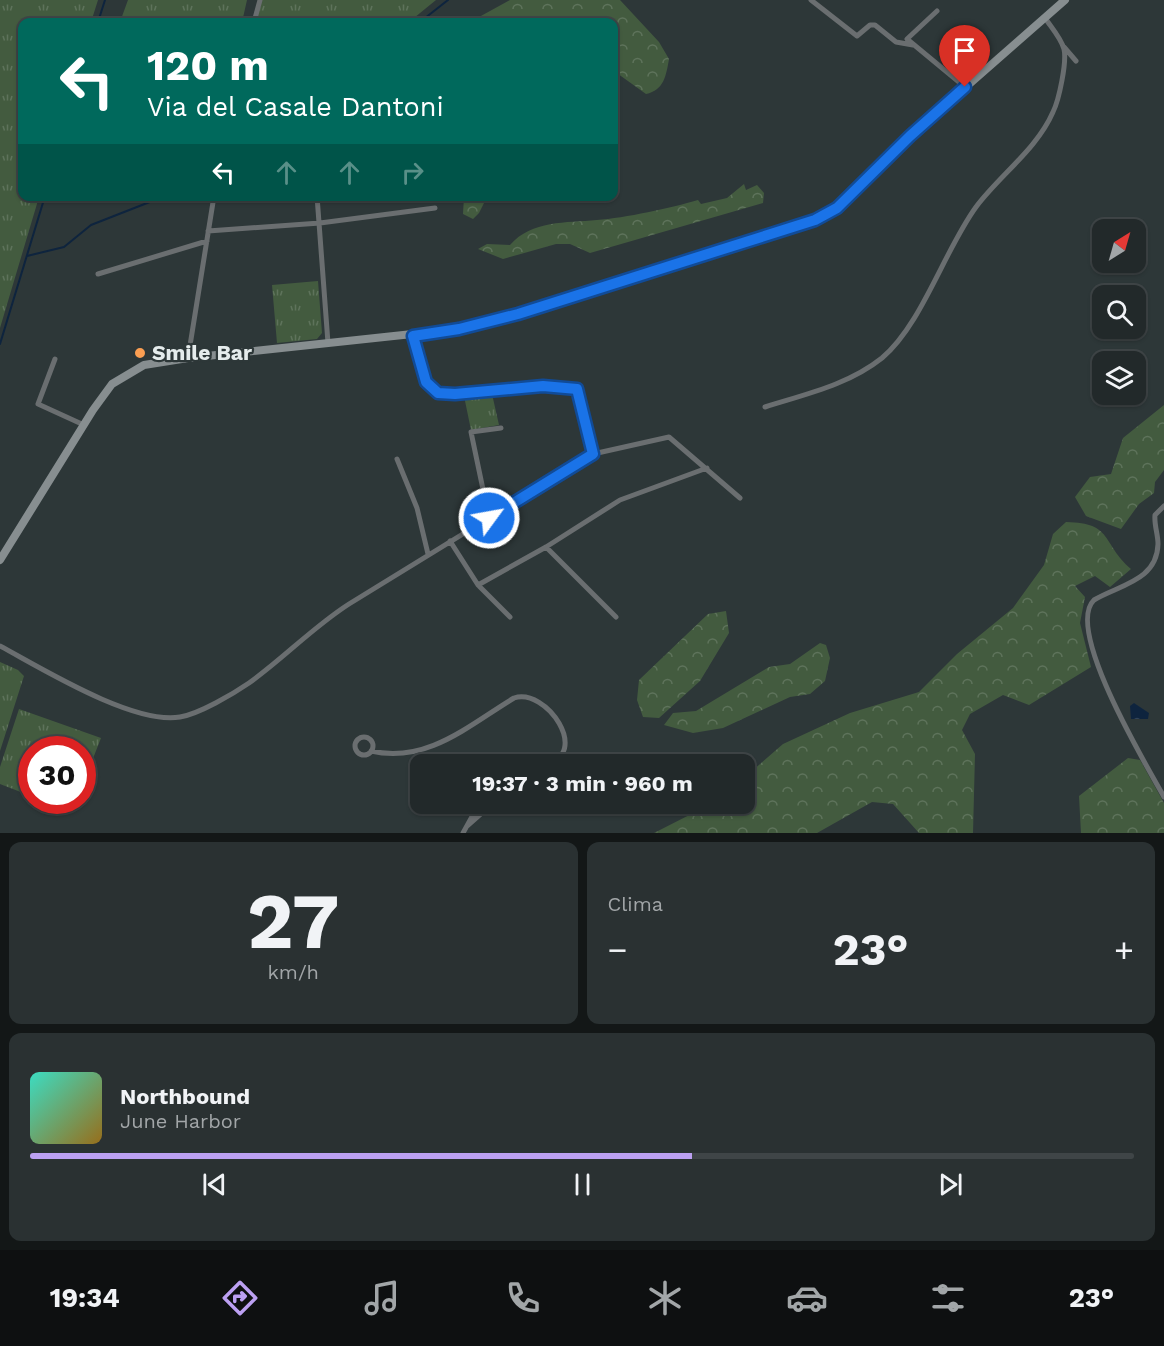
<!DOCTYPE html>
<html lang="it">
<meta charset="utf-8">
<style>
:root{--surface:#22292a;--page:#2a3132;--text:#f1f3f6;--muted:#a2a6a8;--line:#3f4547;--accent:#bca0f2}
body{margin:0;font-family:"Work Sans",sans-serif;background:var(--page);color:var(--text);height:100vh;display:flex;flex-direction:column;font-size:22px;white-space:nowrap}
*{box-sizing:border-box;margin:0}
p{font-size:20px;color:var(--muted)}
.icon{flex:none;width:33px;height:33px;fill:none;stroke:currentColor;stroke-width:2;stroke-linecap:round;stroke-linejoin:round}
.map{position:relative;height:833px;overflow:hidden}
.drawer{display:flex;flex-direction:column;gap:9px;padding:9px;background:#131717;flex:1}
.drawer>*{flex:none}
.guide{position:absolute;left:18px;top:18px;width:600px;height:183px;border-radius:12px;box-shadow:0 2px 4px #0004,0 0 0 2px var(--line);background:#00695c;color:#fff;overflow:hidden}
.needle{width:39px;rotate:37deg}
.controls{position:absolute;left:1092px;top:219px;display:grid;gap:12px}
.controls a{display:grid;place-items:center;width:54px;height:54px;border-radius:12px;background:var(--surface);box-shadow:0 2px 4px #0004,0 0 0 2px var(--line);font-size:30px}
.speed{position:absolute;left:18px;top:736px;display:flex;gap:12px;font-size:30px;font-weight:700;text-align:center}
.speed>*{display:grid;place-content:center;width:78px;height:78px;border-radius:50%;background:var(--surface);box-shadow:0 2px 4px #0004,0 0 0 2px var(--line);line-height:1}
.speed .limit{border:9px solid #d22;background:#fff;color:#111}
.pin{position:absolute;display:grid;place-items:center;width:51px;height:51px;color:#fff;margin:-62px -26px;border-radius:50% 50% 50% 0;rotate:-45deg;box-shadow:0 0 6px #0007}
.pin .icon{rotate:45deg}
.me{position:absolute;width:66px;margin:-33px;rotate:58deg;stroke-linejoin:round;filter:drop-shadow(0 0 4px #0008)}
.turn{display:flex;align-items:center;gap:21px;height:126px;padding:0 30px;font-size:27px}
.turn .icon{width:78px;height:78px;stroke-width:2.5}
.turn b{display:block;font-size:42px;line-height:51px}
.lanes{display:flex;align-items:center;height:57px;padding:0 30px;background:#0003;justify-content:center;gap:30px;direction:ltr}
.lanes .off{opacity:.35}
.big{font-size:45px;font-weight:700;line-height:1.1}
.drawer .tile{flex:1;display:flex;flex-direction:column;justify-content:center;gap:9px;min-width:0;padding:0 21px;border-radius:12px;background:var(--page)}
.drawer .dial{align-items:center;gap:0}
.dial b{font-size:78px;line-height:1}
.song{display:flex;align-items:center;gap:18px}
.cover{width:72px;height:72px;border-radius:9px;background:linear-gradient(135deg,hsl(170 70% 55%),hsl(40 70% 35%))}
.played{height:6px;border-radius:3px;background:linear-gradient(90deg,var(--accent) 60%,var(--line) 60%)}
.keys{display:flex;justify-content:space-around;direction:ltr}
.heat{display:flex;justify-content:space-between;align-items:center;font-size:33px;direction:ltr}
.drawer .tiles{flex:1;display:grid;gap:9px;grid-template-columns:1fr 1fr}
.tile:last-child{grid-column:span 2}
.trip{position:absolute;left:410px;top:754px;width:345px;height:60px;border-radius:12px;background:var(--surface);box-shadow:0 2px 4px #0004,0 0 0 2px var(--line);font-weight:700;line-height:60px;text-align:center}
.menu{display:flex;height:96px;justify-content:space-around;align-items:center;background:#0e1011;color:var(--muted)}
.menu .icon{width:42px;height:42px}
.menu .active{color:var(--accent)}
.menu b{font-size:27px;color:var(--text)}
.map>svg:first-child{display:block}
.grass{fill:url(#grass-tufts)}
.forest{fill:url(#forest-crowns)}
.water{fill:url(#water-ripples)}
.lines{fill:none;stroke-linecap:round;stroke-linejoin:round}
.stream{stroke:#0e243e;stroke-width:2}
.street{stroke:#6a6e70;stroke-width:5}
.secondary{stroke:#878e90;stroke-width:8}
.route-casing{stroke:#114b97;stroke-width:15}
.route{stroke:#1a73e8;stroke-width:10}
.poi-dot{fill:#fb9e52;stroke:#2d3738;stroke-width:2}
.labels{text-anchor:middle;stroke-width:4.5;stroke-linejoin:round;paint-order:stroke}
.poi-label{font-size:21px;font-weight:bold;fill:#e5ecec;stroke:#2d3738;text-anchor:start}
</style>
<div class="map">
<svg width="1164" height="833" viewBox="0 0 1164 833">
<defs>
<pattern id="grass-tufts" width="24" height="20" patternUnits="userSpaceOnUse" patternTransform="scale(1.5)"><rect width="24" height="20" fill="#435b3f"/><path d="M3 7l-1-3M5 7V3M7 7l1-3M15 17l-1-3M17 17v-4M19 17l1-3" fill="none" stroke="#5e735b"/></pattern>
<pattern id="forest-crowns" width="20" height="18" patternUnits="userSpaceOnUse" patternTransform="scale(1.5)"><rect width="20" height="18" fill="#435b3f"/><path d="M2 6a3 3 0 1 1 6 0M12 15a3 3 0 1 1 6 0" fill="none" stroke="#5e735b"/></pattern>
<pattern id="water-ripples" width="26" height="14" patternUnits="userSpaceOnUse" patternTransform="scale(1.5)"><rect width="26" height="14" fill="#0e243e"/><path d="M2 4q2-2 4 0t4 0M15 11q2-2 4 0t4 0" fill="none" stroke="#31445a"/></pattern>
</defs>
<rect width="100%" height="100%" fill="#2d3738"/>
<!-- grass -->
<path class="grass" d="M 0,0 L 98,0 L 91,22 L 22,22 L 22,196 L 39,197 L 0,328 Z
M 128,0 L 247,0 L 242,22 L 120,22 Z
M 262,0 L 436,0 L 409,22 L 256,22 Z
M 318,281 L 322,333 L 317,339 L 277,343 L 272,285 Z
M 492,394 L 499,425 L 471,430 L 464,396 Z
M 0,662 L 18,670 L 24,676 L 0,751 Z
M 19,709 L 101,738 L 83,784 L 82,750 L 32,750 L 31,796 L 0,784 L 0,767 Z"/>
<!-- forest -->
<path class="forest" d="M 510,0 L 620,0 L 659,42 L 669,59 C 666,76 664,90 646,94 L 614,71 L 614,22 L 470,22 Z
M 744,184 L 746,190 L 757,185 L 764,193 L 763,203 L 590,253 L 570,244 L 556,244 L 503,259 L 478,249 L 487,244 L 510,245 C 532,220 566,223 597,220 C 625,218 671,208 698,200 L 701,204 L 727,198 Z
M 464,197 L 487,197 L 479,213 L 473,219 L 463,214 Z
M 1164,405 L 1164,470 L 1155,482 L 1154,493 L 1139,504 L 1121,529 L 1086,516 L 1075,497 L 1090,477 L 1111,474 L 1123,438 Z
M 1066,522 C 1114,523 1101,543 1131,569 L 1110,587 L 1095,576 L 1075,586 L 1085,597 L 1080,623 L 1091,667 L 1029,705 L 1003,695 L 970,714 L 962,730 L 975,754 L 973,833 L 919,833 L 893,804 L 872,802 L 817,833 L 654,833 L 711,804 L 744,804 L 744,778 L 783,744 L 850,713 L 919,692 L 957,654 L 1013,608 L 1044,565 L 1053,534 Z
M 726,611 L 729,633 L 700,681 L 659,718 L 643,717 L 637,700 L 639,680 L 708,614 Z
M 820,643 L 826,645 L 830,658 L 825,681 L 810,694 L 790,697 L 723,728 L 693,733 L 664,725 L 673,713 L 696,711 L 769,667 L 790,664 Z
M 1128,758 L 1140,760 L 1164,803 L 1164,833 L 1081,833 L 1079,796 Z"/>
<!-- water -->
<path class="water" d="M 1134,703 L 1149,713 L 1148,719 L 1131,719 L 1130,706 Z"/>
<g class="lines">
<!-- stream -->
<path class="stream" d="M 98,22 L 105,0
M 420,22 L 448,0
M 27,256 L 64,247 L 91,225 L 165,196
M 0,344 L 45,196"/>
<!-- street -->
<path class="street" d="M 811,0 L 857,36 L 870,25 L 875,25 L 896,42 L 913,45
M 937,11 L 907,39 L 965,87
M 254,22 L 260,0
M 1064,47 L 1076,61
M 317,196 L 328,343
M 66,200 L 67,196
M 208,231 L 320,223 L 435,208
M 98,274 L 207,241
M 188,358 L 214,196
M 55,359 L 38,404 L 84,425
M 765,407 C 806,394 848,385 882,358 C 922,324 944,251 976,207 C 1000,175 1037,149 1053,112 C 1059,100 1067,62 1064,49 C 1061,38 1051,27 1045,18
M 593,454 L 669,437 L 740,498
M 397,459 L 417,508 L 428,554
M 1164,506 L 1155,515 C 1154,525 1158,534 1158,544 C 1157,581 1119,585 1094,600 C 1064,629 1147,766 1164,797
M 489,518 L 471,432 L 501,428
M 450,541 L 478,585 L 510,617
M 546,547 L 616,617
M 478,585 L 546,547 L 620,500 L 707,468
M 0,646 C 41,668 133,725 180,717 C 199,714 233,694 249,683 C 284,658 313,627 349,604 L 593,454 L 577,389 L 543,386 L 455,394 L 438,393 L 426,382 L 413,336
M355 746a9 9 0 1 1 18 0a9 9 0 1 1-18 0Z
M 371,751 C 427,764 469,725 514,698 C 546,687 592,754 545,765
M 467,826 L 492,804
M 463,833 L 479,804"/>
<!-- secondary -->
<path class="secondary" d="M 0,560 L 93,410 L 112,384 L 144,365 L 188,358 L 459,329 L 517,314 L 804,225 L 837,208 L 910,136 L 1065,0"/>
</g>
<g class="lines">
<defs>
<path id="route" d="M 489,518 L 593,454 L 577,389 L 543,386 L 455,394 L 438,393 L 426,382 L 413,336 L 459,329 L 518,314 L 815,220 L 837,208 L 910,136 L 965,87"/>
</defs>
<!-- route casing -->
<use href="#route" class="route-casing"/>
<!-- route -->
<use href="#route" class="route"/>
</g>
<!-- markers -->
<circle class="poi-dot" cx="140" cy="353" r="6"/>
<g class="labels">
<!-- poi labels -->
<g class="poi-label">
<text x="152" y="360">Smile Bar</text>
</g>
</g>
</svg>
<div class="controls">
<a><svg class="needle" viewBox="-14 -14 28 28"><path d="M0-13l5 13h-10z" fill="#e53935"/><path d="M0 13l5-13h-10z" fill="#a2a6a8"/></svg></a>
<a><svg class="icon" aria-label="search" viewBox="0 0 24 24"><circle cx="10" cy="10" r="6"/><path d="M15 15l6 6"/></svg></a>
<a><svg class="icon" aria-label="layers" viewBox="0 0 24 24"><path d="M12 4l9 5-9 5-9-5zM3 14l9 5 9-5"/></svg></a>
</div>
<div class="speed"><div class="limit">30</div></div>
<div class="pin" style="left:965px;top:87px;background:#d93025"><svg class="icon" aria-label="arrive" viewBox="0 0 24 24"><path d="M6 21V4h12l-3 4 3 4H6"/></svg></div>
<svg class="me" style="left:489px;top:518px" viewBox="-20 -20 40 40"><circle r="17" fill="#1a73e8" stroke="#fff" stroke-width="3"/><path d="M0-11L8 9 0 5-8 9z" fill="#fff"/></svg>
<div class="trip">19:37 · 3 min · 960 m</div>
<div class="guide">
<div class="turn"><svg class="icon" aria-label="left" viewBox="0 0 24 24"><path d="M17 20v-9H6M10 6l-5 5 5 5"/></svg><div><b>120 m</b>Via del Casale Dantoni</div></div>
<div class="lanes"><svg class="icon" aria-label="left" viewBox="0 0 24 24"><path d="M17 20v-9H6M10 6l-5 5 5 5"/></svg><svg class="icon off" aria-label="ahead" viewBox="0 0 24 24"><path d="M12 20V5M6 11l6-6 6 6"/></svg><svg class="icon off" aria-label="ahead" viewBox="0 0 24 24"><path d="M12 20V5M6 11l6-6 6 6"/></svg><svg class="icon off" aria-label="right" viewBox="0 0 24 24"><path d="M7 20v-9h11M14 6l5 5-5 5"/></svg></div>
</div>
</div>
<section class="drawer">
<div class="tiles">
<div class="tile dial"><b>27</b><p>km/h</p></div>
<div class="tile"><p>Clima</p>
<div class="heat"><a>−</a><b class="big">23°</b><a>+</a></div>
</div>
<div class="tile">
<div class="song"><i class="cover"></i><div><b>Northbound</b><p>June Harbor</p></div></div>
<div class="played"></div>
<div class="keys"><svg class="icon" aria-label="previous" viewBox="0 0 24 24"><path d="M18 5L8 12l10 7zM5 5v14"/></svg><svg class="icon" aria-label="pause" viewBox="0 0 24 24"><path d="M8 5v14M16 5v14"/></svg><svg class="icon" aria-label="next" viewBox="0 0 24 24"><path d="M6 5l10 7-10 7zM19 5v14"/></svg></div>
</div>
</div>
</section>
<nav class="menu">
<b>19:34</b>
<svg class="icon active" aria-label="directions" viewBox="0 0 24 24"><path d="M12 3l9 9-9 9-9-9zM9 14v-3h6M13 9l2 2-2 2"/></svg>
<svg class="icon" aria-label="music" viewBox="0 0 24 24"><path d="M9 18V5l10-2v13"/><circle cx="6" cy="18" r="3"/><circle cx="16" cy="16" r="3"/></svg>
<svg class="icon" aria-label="phone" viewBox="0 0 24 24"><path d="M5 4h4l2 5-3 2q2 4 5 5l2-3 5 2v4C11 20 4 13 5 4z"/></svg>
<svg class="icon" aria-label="climate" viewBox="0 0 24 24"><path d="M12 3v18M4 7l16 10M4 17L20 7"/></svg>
<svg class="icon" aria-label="car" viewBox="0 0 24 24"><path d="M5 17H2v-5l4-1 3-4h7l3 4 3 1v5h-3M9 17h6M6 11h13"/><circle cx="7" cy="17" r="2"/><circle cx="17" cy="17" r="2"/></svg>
<svg class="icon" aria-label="filters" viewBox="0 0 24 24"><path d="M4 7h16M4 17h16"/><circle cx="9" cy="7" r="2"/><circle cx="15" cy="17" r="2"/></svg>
<b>23°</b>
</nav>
